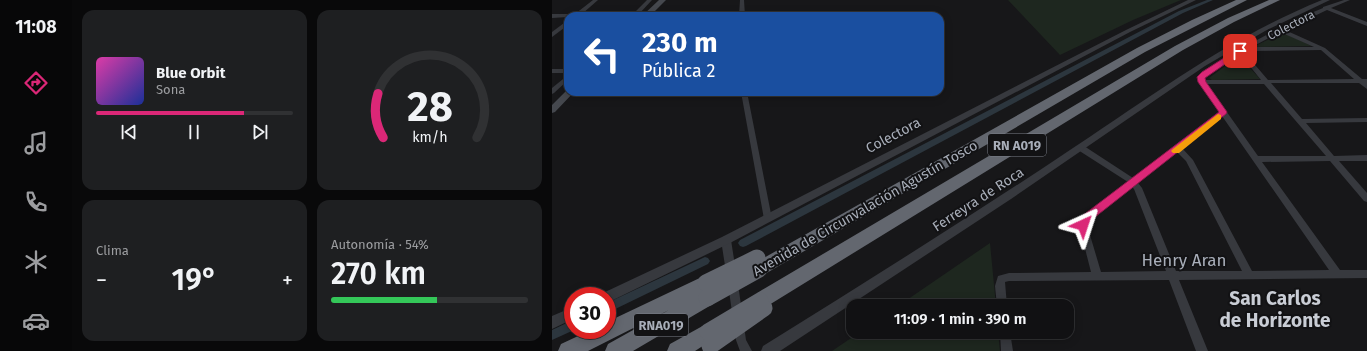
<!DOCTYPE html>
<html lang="es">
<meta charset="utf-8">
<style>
:root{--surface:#111113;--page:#1e1f21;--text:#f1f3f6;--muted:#9c9da0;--line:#303133;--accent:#db2777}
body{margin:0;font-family:"Fira Sans",sans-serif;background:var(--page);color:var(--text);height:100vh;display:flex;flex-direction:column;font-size:15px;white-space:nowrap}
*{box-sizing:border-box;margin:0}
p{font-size:13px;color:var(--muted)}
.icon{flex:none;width:22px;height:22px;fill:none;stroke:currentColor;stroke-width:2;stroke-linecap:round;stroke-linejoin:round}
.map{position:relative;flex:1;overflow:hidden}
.drawer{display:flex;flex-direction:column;gap:10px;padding:10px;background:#09090a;width:480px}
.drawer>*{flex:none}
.top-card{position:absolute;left:12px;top:12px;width:380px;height:84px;border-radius:12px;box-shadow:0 2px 10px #0003,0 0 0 1px var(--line);background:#1a4fa0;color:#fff;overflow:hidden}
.speed{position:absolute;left:12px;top:287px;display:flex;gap:8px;font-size:20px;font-weight:700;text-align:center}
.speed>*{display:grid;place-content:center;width:52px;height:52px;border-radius:50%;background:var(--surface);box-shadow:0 2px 10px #0003,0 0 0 1px var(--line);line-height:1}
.speed .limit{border:6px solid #d22;background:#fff;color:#111}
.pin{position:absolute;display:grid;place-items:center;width:34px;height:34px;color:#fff;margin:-17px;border-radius:8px;box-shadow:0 2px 6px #0006}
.me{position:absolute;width:44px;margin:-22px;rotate:42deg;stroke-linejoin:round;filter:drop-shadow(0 0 3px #0008)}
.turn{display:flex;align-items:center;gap:14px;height:84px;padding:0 12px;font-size:18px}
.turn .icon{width:52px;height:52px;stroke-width:2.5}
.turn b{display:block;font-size:28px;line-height:34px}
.big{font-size:30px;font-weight:600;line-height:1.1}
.drawer .widget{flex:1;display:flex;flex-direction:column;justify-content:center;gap:6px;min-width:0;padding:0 14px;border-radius:12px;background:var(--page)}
.drawer .dial{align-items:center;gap:0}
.dial svg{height:104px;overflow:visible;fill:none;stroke:var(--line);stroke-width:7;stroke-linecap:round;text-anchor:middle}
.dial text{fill:var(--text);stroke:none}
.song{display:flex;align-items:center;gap:12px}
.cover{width:48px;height:48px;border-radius:6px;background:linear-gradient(135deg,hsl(320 70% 55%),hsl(230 70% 35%))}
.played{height:4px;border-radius:2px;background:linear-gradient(90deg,var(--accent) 75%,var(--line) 75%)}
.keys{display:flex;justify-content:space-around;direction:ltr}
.heat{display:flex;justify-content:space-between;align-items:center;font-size:22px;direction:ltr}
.charge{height:6px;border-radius:3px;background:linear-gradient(90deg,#34c759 54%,var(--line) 0)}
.drawer .tiles{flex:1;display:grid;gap:10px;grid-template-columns:repeat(2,1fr)}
.trip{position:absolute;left:294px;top:299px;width:228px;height:40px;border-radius:12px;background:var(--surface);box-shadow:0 2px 10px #0003,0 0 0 1px var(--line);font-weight:600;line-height:40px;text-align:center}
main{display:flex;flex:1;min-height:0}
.tab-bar{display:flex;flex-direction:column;width:72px;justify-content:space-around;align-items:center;background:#070708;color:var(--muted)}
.tab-bar .icon{width:28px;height:28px}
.tab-bar .active{color:var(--accent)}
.tab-bar b{font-size:18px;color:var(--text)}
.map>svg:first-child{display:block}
.green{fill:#1e271f}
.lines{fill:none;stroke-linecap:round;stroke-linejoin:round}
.canal{fill:#2c363e;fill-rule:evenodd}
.minor{fill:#37393e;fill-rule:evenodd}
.tertiary{fill:#37393e;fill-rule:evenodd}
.secondary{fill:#45484e;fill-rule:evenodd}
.motorway{fill:#63676f;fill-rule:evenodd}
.motorway-bridge{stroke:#63676f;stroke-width:17}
.route{fill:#db2777;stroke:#8e194d}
.slow{fill:#f59e0b}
.labels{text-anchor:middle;stroke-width:4;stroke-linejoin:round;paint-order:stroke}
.far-street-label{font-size:12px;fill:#a8aeb9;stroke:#121214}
.shield{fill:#121214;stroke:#7b7f88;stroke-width:1}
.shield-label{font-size:13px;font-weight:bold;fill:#a8aeb9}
.street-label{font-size:14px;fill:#a8aeb9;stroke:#121214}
.near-street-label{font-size:17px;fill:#a8aeb9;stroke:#121214}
.near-quarter-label{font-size:19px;font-weight:bold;fill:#c9cdd5;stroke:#121214}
</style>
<main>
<nav class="tab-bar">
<b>11:08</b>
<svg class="icon active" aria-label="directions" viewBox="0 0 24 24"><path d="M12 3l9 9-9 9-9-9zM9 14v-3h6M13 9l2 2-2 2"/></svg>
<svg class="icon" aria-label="music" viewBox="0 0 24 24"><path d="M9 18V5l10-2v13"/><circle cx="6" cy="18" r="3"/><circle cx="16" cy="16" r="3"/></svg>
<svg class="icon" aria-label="phone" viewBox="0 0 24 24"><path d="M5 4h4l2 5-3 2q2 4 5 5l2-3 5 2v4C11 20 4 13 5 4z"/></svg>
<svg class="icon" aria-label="climate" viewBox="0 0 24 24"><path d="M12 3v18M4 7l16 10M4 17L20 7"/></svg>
<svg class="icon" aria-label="car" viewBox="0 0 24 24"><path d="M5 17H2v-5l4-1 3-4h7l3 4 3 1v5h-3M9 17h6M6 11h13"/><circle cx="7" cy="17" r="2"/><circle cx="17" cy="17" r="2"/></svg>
</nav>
<section class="drawer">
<div class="tiles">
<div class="widget">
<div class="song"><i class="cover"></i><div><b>Blue Orbit</b><p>Sona</p></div></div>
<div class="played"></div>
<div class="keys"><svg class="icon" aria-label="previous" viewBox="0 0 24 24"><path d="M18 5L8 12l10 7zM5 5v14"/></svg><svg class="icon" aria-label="pause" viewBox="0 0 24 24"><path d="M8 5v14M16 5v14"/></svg><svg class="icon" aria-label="next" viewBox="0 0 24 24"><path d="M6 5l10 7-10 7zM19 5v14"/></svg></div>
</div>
<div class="widget dial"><svg viewBox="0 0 100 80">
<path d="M14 69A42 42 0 1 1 86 69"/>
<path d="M14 69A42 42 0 0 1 10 35" stroke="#db2777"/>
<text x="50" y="56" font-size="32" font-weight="700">28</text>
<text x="50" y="72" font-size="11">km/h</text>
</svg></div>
<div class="widget"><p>Clima</p>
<div class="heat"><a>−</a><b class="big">19°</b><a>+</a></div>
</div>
<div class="widget"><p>Autonomía · 54%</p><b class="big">270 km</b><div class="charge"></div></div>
</div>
</section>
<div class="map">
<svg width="815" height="351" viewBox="0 0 815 351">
<rect width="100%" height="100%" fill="#171719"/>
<!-- green -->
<path class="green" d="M 456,0 L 629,0 L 581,20 L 508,55 Z
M 730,33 L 732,33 L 760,46 L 701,47 Z
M 687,56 L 708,79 L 660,80 L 657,78 Z
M 438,243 L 444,306 L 346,306 Z
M 308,332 L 446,332 L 448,351 L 280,351 Z"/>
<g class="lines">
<!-- canal -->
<path class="canal" d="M 655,0 L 661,0 L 631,13 L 194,246 L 191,247 L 188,246 L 186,243 L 188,240 L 627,11 Z
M 153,257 L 156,258 L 158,261 L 156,264 L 55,313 L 55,303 Z
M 21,320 L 22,330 L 0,340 L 0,330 Z"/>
<!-- minor -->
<path class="minor" d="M 41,0 L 46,0 L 30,14 L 81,14 L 95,0 L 100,0 L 87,14 L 97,14 L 97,16 L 16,16 L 16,17 L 0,18 L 0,14 L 23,14 Z
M 188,0 L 192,0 L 193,16 L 187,16 Z
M 792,0 L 798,0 L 779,8 L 815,22 L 815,26 L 775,10 L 733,30 L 773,48 L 810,79 L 815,79 L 815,89 L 807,83 L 719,83 L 750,119 L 815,118 L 815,122 L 754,123 L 782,156 L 815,155 L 815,161 L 787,161 L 815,193 L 815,202 L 812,201 L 778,161 L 710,162 L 788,270 L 815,270 L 815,278 L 627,280 L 656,351 L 644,351 L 617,280 L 457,281 L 453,282 L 455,306 L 445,306 L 443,286 L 446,276 L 457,273 L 539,272 L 527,225 L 531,217 L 576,182 L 526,150 L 525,148 L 526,146 L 532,146 L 581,178 L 667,112 L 647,82 L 646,77 L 650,72 C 689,48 728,26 771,8 L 771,7 ZM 728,32 L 762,47 L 700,47 ZM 769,50 L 802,79 L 716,80 L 692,52 L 694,51 ZM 688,54 L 709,80 L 653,80 L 652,77 L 654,74 ZM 655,84 L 712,84 L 774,156 L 706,156 ZM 670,116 L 777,270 L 700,271 L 641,160 L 630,148 ZM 625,152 L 634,161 L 690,271 L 624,271 L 590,188 L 586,183 ZM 580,187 L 582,189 L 614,271 L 549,272 L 535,225 L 537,221 Z
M 16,20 L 16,25 L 0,37 L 0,32 Z
M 0,69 L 16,69 L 16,73 L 0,73 Z
M 16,75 L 16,80 L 2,93 L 0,94 L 0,88 Z
M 189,92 L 195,92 L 220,219 L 219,221 L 213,221 L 212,219 Z
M 174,236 L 177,237 L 179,240 L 184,272 L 182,275 L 179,276 L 176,275 L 174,272 L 169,240 L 171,237 Z
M 181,280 L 185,281 L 186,284 L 194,340 L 200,351 L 188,351 L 184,340 L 176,284 L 177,281 Z
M 448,332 L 458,332 L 461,351 L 449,351 Z"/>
<!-- tertiary -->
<path class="tertiary" d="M 636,0 L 644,0 L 578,32 L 178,243 L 59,301 L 55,303 L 55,296 L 49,296 L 51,293 L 170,237 L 574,30 Z
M 770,0 L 778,0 L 713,31 L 653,66 L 459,199 L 228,351 L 209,351 L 211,346 C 312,283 413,220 512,154 C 596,99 676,38 770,0 Z
M 21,307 L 21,319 L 0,329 L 0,316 Z"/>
<!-- secondary -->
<path class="secondary" d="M 107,0 L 114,0 L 98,16 L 90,16 Z
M 15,90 L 16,92 L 22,92 L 3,112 L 0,113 L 0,105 Z"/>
<!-- motorway -->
<path class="motorway" d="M 684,0 L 695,0 L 593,52 L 213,274 L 207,276 L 201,274 L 199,269 L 201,264 L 585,48 L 640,20 Z
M 717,0 L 728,0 L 682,22 L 631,50 L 217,305 L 211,307 L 205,305 L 202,299 L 205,293 L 623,46 L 676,18 Z
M 154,275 L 160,278 L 163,283 L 160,288 L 156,290 L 161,292 L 164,298 L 161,304 L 81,351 L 53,351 L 56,344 L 117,310 L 36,351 L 6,351 L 9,344 L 39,330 L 55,330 L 55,322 Z
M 156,323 L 163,326 L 165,332 L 163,338 L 143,351 L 115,351 L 118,344 Z"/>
<!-- motorway-bridge -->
<path class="motorway-bridge" d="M 154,283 L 205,258
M 155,298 L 207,269
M 156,332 L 208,301
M 158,346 L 212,308"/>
</g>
<!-- route -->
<path class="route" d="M 686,49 L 692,51 L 653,78 L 654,82 L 675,112 L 674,114 L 538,221 L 535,228 L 528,228 L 526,225 L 530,216 L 667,112 L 646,82 L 645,77 L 650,72 Z"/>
<!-- slow -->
<path class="slow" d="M 666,114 L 669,115 L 669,119 L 627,153 L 621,153 L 619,151 L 621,149 Z"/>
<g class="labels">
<!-- far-street labels -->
<g class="far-street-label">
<text transform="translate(739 25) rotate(-27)" y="4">Colectora</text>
</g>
<!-- shield labels -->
<g class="shield">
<rect x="436" y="134" width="58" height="22" rx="3"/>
<rect x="82" y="314" width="54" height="22" rx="3"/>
</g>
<g class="shield-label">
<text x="465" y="150">RN A019</text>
<text x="109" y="330">RNA019</text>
</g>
<!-- street labels -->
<g class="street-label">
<text transform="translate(341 135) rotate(-28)" y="5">Colectora</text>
<text transform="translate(426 199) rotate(-33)" y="5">Ferreyra de Roca</text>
<text transform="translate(313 208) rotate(-30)" y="5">Avenida de Circunvalación Agustín Tosco</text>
</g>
<!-- near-street labels -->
<g class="near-street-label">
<text x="632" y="266">Henry Aran</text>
</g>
<!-- near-quarter labels -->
<g class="near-quarter-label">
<text x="723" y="305">San Carlos<tspan x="723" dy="22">de Horizonte</tspan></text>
</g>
</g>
</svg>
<div class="speed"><div class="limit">30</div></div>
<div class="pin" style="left:688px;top:51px;background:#d93025"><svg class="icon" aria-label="arrive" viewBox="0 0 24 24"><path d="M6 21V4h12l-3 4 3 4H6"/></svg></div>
<svg class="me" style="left:531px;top:225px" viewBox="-20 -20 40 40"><path d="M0-17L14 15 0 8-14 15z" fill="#db2777" stroke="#fff" stroke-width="4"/></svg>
<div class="trip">11:09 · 1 min · 390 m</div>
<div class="top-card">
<div class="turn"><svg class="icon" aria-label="left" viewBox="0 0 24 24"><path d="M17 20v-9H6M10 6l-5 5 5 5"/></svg><div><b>230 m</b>Pública 2</div></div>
</div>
</div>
</main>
